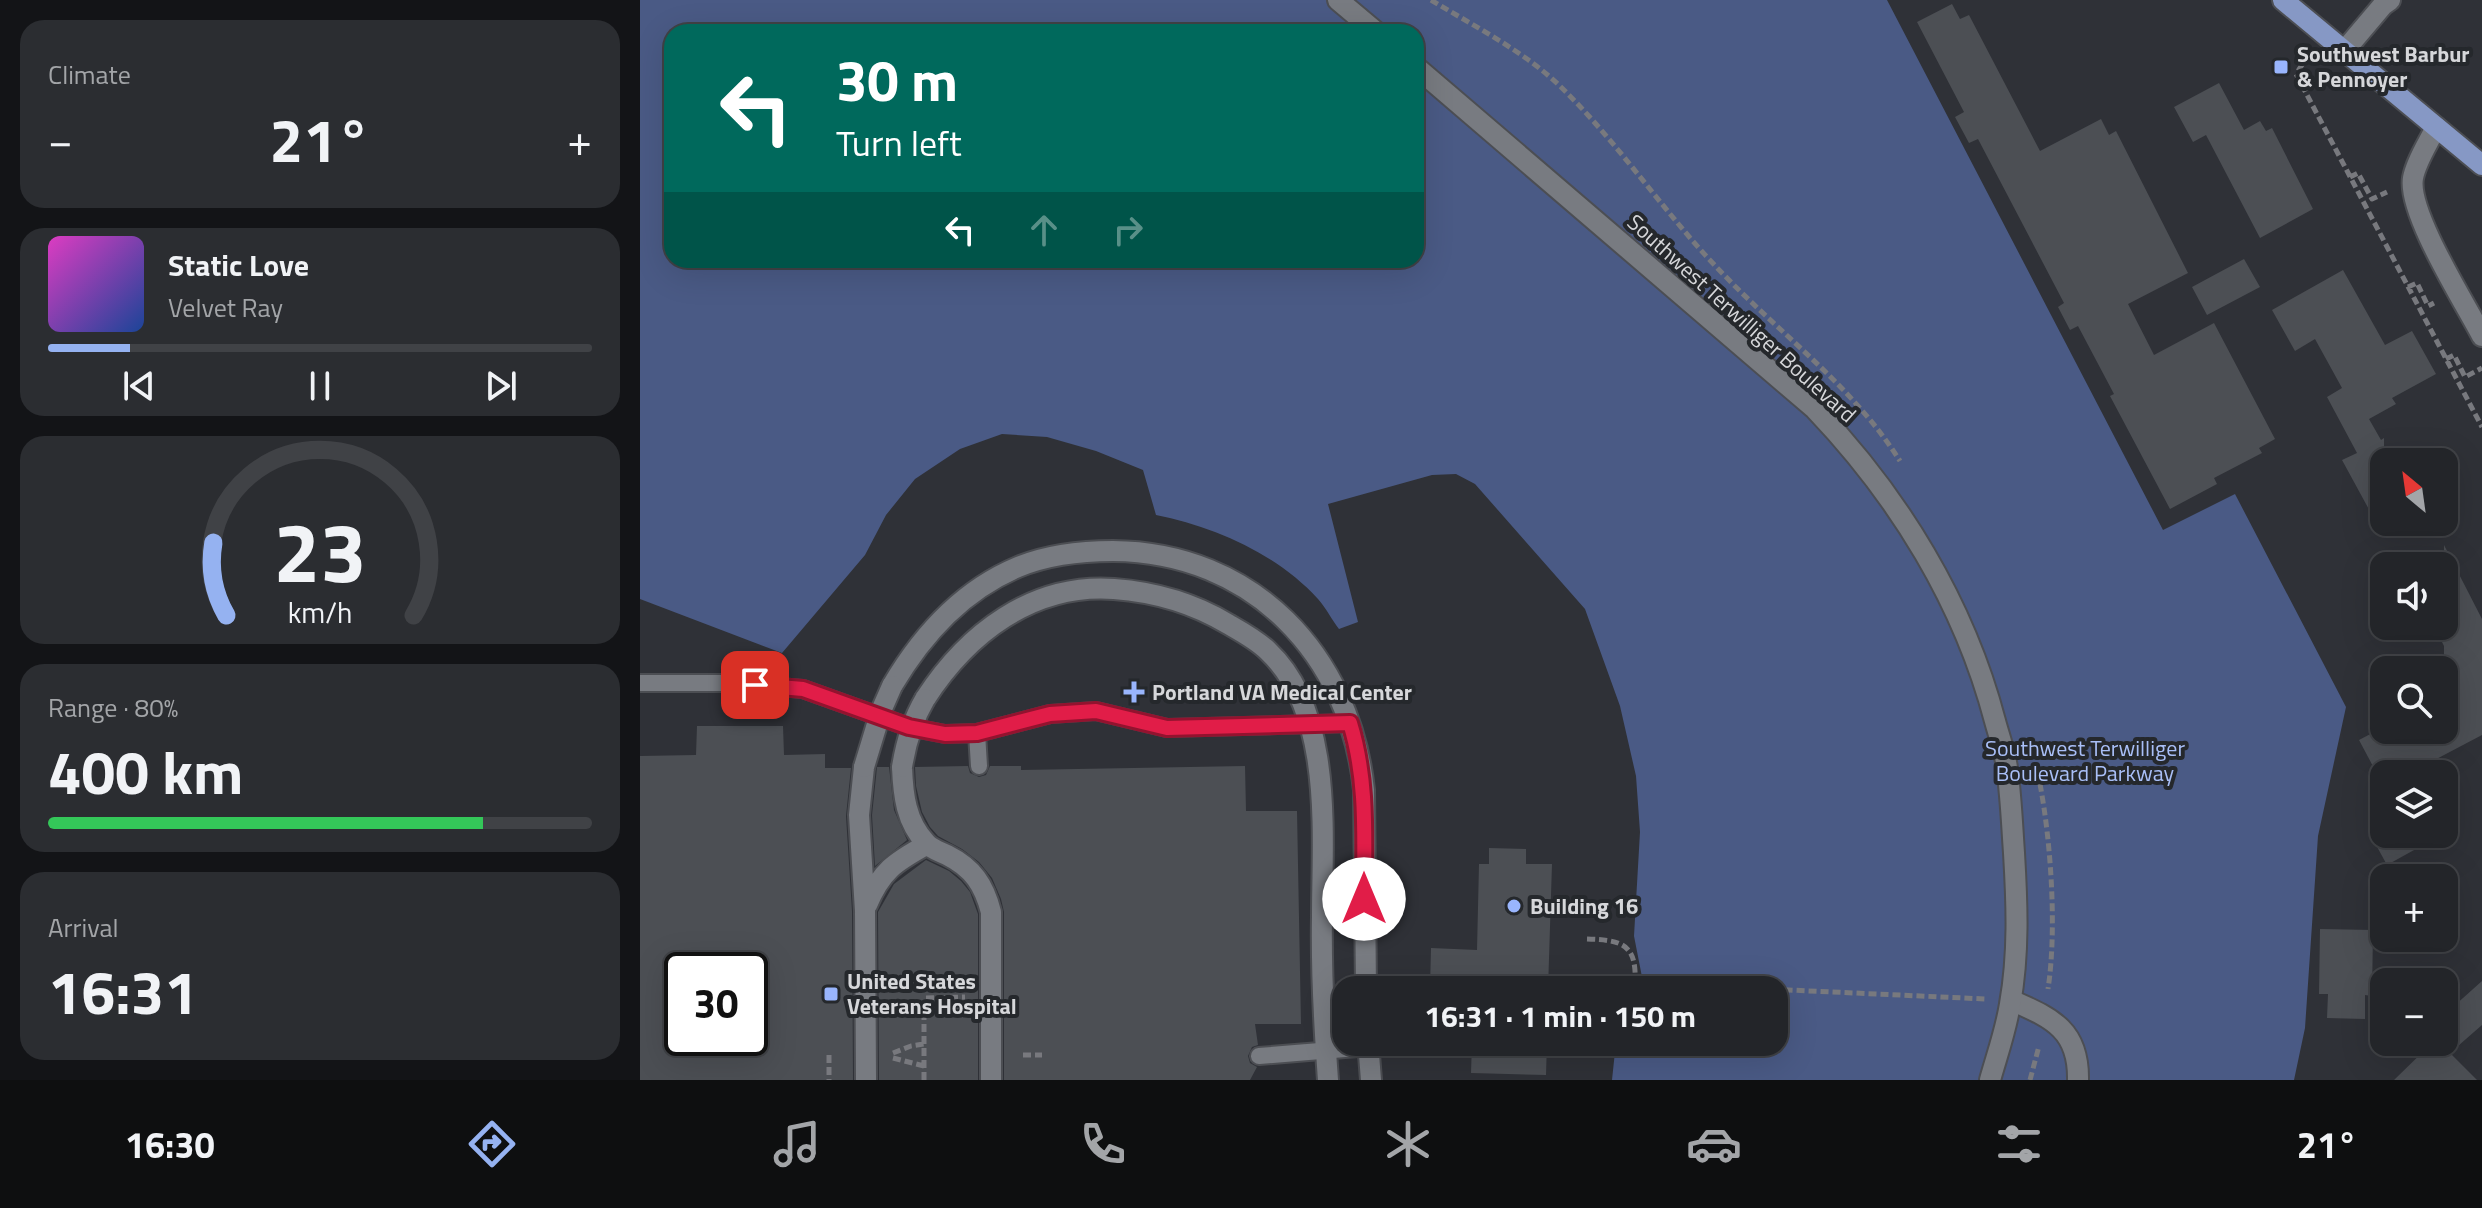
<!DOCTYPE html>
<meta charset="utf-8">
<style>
:root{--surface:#232529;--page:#2b2d31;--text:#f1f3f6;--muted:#a3a5a8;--line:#404246;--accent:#95b2f1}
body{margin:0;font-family:"Titillium Web",sans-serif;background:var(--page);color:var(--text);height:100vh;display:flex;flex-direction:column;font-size:30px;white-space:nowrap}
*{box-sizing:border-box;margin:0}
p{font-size:26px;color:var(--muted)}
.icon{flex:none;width:44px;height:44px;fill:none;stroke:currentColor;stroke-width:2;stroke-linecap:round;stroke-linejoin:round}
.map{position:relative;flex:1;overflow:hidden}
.side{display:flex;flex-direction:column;gap:20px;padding:20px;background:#131417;width:640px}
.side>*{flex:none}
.top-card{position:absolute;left:24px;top:24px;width:760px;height:244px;border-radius:24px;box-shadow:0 8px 32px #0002,0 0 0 2px var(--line);background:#00695c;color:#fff;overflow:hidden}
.needle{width:52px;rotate:331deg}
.buttons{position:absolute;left:1730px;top:448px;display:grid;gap:16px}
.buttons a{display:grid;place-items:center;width:88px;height:88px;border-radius:16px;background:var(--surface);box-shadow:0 8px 32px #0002,0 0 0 2px var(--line);font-size:40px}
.speed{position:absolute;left:24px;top:952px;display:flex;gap:16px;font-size:40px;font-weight:700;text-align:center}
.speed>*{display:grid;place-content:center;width:104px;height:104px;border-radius:50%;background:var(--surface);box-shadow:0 8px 32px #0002,0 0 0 2px var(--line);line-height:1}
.speed .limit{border:4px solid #111;border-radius:12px;background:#fff;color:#111}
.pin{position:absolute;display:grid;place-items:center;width:68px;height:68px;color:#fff;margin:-34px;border-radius:16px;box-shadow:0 4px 12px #0006}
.me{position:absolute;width:88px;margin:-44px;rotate:0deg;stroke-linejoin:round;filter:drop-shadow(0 0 6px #0008)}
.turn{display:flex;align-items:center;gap:28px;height:168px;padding:0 40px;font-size:36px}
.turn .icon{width:104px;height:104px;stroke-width:2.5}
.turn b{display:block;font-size:56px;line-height:68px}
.lanes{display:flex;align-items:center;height:76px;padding:0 40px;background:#0003;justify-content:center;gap:40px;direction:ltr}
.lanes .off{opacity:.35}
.big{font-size:60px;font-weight:700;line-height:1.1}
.side .tile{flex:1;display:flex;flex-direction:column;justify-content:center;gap:12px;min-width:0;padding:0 28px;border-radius:24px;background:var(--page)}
.side .dial{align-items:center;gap:0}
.dial svg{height:208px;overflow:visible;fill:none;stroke:var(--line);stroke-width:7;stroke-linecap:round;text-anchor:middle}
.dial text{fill:var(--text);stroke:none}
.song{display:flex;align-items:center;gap:24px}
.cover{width:96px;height:96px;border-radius:12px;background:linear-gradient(135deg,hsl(310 70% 55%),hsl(220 70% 35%))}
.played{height:8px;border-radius:4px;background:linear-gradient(90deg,var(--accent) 15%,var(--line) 15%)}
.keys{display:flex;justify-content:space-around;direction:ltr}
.heat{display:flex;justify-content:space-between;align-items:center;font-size:44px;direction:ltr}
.charge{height:12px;border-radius:6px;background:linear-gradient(90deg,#34c759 80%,var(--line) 0)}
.trip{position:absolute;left:692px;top:976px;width:456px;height:80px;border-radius:24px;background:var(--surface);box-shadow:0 8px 32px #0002,0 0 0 2px var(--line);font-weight:700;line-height:80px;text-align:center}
.dock{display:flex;height:128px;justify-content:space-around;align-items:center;background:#0e0f10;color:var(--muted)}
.dock .icon{width:56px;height:56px}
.dock .on{color:var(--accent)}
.dock b{font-size:36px;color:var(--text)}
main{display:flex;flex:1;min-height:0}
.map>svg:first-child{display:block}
.green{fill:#4a5a85;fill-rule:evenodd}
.building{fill:#4c4f54;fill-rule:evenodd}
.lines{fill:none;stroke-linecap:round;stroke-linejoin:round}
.lane-casing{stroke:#4c4e53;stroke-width:20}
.street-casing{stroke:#4c4e53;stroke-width:24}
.secondary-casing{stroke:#4c4e53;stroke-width:24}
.primary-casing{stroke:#4c4e53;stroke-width:24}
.path{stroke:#78797e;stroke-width:5;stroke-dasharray:8 4;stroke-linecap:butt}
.lane{stroke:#787b81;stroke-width:16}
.street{stroke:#787b81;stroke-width:20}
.secondary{stroke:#787b81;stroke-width:20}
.primary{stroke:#8698c5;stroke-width:20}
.street-bridge-casing{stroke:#4c4e53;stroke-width:24;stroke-linecap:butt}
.street-bridge{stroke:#787b81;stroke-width:20}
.route-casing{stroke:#92132f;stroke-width:20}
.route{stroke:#e11d48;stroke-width:14}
.poi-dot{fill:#99b5fd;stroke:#25282c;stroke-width:3}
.labels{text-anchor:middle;stroke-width:8;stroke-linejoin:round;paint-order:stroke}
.poi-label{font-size:22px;font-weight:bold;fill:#d6d7da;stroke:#25282c;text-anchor:start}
.street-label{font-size:22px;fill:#d6d7da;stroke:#25282c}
.park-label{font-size:22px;fill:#a9bff7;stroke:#25282c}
</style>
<main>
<section class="side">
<div class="tile"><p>Climate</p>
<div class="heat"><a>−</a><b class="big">21°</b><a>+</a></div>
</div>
<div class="tile">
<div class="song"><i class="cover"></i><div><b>Static Love</b><p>Velvet Ray</p></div></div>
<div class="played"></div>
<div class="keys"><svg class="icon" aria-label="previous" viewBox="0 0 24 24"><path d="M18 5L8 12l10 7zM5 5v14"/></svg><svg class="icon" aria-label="pause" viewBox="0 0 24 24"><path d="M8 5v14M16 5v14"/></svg><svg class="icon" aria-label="next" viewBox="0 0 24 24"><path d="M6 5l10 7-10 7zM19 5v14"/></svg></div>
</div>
<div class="tile dial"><svg viewBox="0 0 100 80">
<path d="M14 69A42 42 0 1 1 86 69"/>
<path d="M14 69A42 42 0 0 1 9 41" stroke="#95b2f1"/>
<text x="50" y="56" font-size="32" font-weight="700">23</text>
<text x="50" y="72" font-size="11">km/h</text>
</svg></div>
<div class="tile"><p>Range · 80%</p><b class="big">400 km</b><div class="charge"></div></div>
<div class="tile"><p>Arrival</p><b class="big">16:31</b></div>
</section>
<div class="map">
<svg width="1842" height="1080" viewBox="0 0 1842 1080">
<rect width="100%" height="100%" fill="#2f3137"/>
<!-- green -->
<path class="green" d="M 0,0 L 1247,0 L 1523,530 L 1595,494 L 1706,707 L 1678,836 L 1665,1028 L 1654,1080 L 972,1080 L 976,1042 L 1134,1042 L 1134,990 L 996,990 L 1002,977 L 994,936 L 1000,832 L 996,776 L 980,706 L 945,609 L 835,484 L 816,474 L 792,475 L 688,504 L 718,622 L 699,629 C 692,620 686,608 678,599 C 637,554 575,527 516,515 L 503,470 L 456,451 L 407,437 L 362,434 L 320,449 L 275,479 L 246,515 L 225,555 L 142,653 L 0,599 ZM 32,32 L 776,32 L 776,260 L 32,260 Z"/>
<!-- building -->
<path class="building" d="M 1312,4 L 1320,19 L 1329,15 L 1400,151 L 1461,119 L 1469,135 L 1476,131 L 1548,273 L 1488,304 L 1514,355 L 1574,323 L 1635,439 L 1619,448 L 1622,453 L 1574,478 L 1577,484 L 1530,509 L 1470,396 L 1474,394 L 1438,326 L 1430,330 L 1418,307 L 1424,303 L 1338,139 L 1329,143 L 1315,117 L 1324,112 L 1277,22 Z
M 1579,83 L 1604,130 L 1620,121 L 1626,131 L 1632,128 L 1673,209 L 1620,238 L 1566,135 L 1553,142 L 1534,107 Z
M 1604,259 L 1620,287 L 1567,315 L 1552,287 Z
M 1703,270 L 1745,345 L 1772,331 L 1796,374 L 1752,398 L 1756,404 L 1729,419 L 1741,440 L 1744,438 L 1744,537 L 1702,460 L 1717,453 L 1687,397 L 1702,388 L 1675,339 L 1655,351 L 1632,310 Z
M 1804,545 L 1842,619 L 1842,735 L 1768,774 L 1744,774 L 1744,787 L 1719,740 L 1738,730 L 1804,730 L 1804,646 L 1794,626 L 1804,626 Z
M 57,726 L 143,726 L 144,755 L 185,754 L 185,768 L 211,768 L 206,816 L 212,911 L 213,1080 L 0,1080 L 0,756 L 56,755 ZM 42,970 L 110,970 L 110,1038 L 42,1038 Z
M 328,766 L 330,773 L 339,777 L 346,775 L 350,766 L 381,766 L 381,770 L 605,766 L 606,811 L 657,811 L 661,1024 L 615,1024 L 618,1045 L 612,1047 L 608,1056 L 610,1063 L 617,1067 L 610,1080 L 364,1080 L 364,912 L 361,899 L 352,878 L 339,862 L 322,849 L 298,836 L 290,827 L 282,812 L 276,786 L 275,767 Z
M 237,767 L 249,767 L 254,810 L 267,840 L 235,866 L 232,815 Z
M 1730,834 L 1803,834 L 1747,865 Z
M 849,848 L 886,849 L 886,864 L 912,864 L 908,990 L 790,988 L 791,948 L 837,950 L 839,864 L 849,864 Z
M 286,860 L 309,871 L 321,881 L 330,892 L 338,914 L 338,1080 L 239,1080 L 238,912 L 254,884 Z
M 1680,929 L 1733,930 L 1732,996 L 1725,995 L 1725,1019 L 1687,1018 L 1688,994 L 1679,994 Z
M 1842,981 L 1842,1025 L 1810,1053 L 1837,1080 L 1754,1080 L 1793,1042 L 1799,1042 L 1804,1047 L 1804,1015 Z
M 832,1042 L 907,1042 L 906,1075 L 831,1073 Z"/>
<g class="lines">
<defs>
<path id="lane" d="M 0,683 L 91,683 L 163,689 L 269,727 L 305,734 L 337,733 L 410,714 L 456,711 L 527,728 L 710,723
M 337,733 L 339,766
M 619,1056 L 729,1047"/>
<path id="street" d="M 1705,50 L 1743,5 L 1750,0
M 1796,127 C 1789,142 1776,161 1773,178 C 1767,212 1825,303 1842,336
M 252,686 C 282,635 323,590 378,567 C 407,555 442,551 473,551 C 613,552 710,655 724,790 L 726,990
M 285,699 C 327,634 392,583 474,589 C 515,592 553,603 588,624 C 602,632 617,640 628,651 C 694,713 682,835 682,917 C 681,971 684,1026 688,1080
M 224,767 L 219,815 L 225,911 L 226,1080
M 262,767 C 263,795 266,822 286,843 C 291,849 301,852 307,855 C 333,868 344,885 351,912 L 351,1080
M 227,905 C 241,871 255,862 286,845
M 1371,1000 C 1411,1018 1439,1029 1438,1080
M 728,1042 L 731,1080"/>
<path id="secondary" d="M 698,0 L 736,32
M 776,67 L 1175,409 C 1259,497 1324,603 1355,721 C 1359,736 1365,752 1367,768 C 1371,796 1372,825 1374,853 C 1377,903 1379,954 1370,1004 C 1366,1030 1357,1055 1350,1080"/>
<path id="primary" d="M 1643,0 L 1842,165"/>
</defs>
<!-- lane casing -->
<use href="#lane" class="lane-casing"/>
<!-- street casing -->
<use href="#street" class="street-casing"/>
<!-- secondary casing -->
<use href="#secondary" class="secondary-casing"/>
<!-- primary casing -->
<use href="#primary" class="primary-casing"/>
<!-- path -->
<path class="path" d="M 791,0 C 837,28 888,53 926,92 C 983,149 1028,218 1085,276 C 1144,337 1214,388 1260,461
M 1669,54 L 1656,74 L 1842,427
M 1710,177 L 1718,173 L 1732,199 L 1747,192
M 1768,287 L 1777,283 L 1788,306 L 1794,303
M 1806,359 L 1814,355 L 1825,377 L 1842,368
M 1400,784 C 1411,842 1417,930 1408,989
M 947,939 C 982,940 997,944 995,983 L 1346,999
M 253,1053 L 271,1046 L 284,1044
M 189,1055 L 189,1080
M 383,1055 L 402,1055
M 253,1058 L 284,1066
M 284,1080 L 284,998 L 325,997
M 1390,1080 L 1399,1046"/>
<!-- lane -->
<use href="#lane" class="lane"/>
<!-- street -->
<use href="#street" class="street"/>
<!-- secondary -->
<use href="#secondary" class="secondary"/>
<!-- primary -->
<use href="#primary" class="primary"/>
<defs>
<path id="street-bridge" d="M 224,767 L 241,711 L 252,686
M 262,767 C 266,742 272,721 285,699"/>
</defs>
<!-- street-bridge casing -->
<use href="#street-bridge" class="street-bridge-casing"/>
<!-- street-bridge -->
<use href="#street-bridge" class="street-bridge"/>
</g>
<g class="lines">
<defs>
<path id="route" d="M 115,685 L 163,689 L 269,727 L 305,734 L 337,733 L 410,714 L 456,711 L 527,728 L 710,723 C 728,781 724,839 724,899"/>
</defs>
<!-- route casing -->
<use href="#route" class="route-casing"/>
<!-- route -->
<use href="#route" class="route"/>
</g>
<!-- markers -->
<g class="poi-dot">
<rect x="1633" y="59" width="16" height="16" rx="4"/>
<path d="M490 680h8v8h8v8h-8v8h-8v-8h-8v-8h8z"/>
<circle cx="874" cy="906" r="8"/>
<rect x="183" y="986" width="16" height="16" rx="4"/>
</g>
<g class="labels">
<!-- poi labels -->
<g class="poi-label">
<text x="1657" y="62">Southwest Barbur<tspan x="1657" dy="25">&amp; Pennoyer</tspan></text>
<text x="512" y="700">Portland VA Medical Center</text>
<text x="890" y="914">Building 16</text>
<text x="207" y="989">United States<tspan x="207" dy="25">Veterans Hospital</tspan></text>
</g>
<!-- street labels -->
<g class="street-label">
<text transform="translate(1102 318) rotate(42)" y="8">Southwest Terwilliger Boulevard</text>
</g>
<!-- park labels -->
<g class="park-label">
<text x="1445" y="756">Southwest Terwilliger<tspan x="1445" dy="25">Boulevard Parkway</tspan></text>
</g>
</g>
</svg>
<div class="buttons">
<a><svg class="needle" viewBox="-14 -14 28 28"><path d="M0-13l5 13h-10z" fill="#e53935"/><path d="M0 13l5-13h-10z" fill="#a3a5a8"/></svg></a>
<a><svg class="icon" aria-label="sound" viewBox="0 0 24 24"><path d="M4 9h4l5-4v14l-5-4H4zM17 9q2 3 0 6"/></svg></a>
<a><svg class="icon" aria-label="search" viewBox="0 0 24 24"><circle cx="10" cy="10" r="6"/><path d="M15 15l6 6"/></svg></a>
<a><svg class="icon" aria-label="layers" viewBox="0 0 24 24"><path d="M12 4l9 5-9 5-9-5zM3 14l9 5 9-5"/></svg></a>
<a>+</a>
<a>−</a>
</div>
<div class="speed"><div class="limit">30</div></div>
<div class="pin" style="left:115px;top:685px;background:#d93025"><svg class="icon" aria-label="arrive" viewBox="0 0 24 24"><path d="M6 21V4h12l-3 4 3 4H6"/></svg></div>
<svg class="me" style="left:724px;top:899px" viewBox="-20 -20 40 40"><circle r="19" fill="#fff"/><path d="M0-13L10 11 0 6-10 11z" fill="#e11d48"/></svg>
<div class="trip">16:31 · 1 min · 150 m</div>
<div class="top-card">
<div class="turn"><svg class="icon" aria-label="left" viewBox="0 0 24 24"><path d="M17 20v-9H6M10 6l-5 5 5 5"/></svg><div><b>30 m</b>Turn left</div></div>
<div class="lanes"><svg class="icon" aria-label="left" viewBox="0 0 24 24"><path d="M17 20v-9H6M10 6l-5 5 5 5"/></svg><svg class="icon off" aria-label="ahead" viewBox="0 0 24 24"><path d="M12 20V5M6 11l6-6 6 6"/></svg><svg class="icon off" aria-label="right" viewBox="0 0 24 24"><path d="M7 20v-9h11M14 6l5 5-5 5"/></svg></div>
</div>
</div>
</main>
<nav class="dock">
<b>16:30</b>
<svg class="icon on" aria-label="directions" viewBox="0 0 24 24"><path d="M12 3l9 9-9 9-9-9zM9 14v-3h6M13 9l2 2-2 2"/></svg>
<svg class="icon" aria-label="music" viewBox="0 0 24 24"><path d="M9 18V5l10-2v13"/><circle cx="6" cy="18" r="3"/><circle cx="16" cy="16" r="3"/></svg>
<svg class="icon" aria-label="phone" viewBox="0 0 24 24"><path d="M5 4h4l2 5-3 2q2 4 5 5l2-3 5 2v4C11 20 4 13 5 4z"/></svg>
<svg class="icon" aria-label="climate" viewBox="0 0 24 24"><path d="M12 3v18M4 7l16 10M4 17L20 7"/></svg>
<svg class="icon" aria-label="car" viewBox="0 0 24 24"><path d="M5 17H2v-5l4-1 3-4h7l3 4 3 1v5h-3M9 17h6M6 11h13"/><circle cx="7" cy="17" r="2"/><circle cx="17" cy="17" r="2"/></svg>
<svg class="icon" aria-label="filters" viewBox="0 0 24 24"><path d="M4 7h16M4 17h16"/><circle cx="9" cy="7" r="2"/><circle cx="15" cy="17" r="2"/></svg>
<b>21°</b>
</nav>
